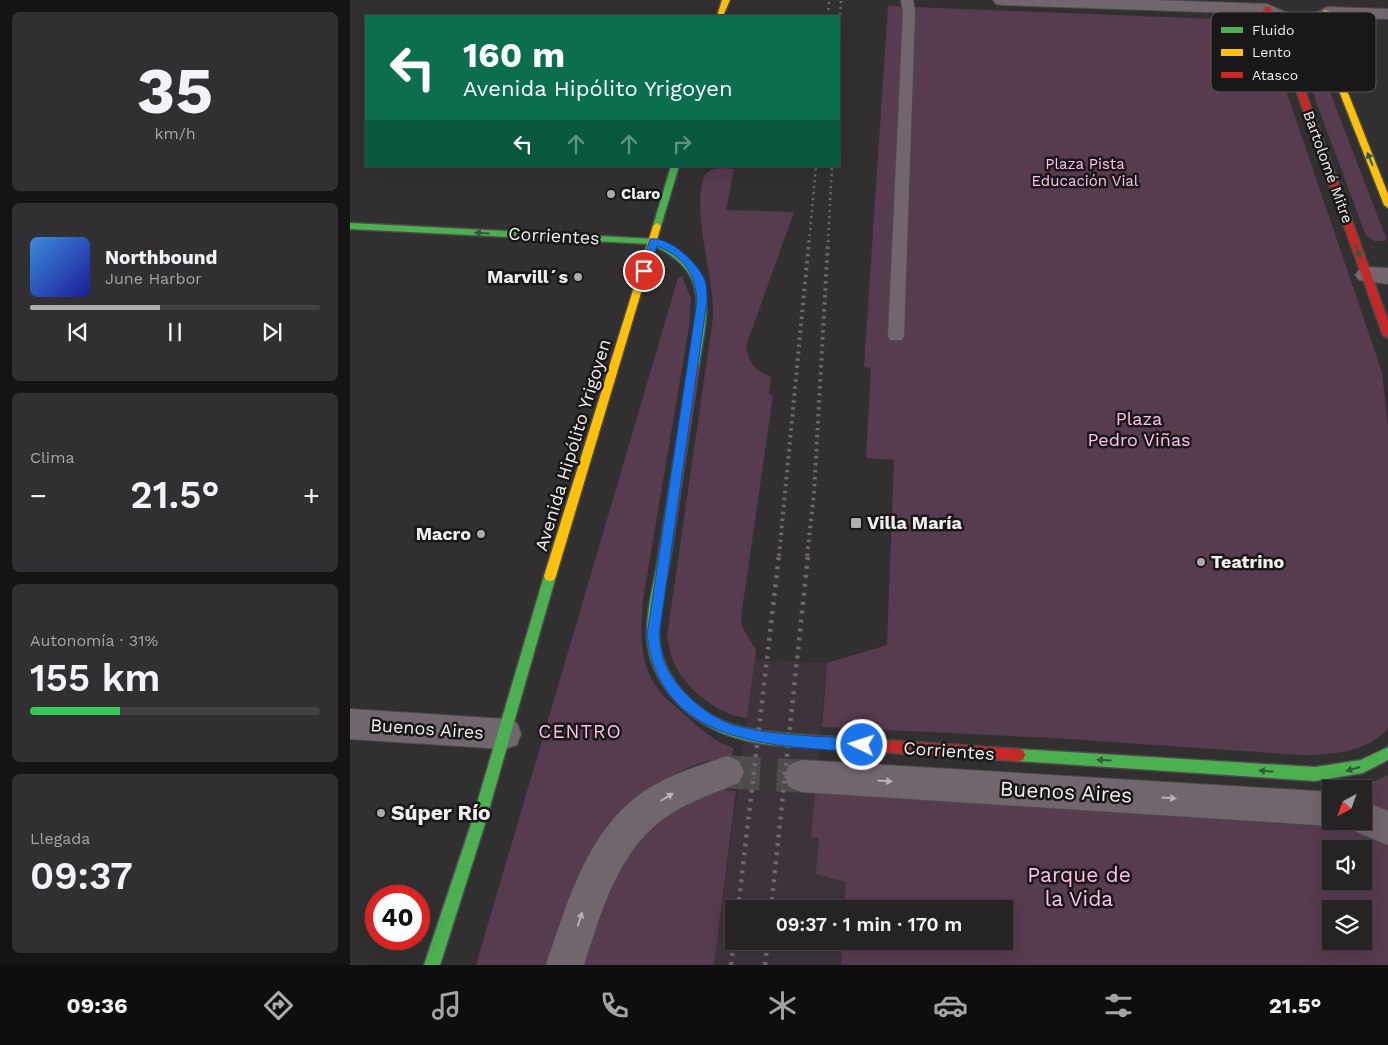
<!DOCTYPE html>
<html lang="es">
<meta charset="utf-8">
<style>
:root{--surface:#262325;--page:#322f32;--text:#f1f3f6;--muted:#a4a4a7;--line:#424042;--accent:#aeabad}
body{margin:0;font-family:"Work Sans",sans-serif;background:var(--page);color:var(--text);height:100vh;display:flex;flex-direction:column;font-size:19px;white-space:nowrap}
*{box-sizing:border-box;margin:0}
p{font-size:16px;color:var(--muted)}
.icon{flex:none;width:28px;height:28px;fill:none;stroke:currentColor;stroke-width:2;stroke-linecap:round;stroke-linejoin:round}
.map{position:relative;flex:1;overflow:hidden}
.panel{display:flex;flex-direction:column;gap:12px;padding:12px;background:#151314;width:350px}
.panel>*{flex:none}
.guide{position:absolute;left:15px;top:15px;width:475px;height:152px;border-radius:0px;box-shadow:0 5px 20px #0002,0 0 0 1px var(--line);background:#0b6e4f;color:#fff;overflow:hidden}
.needle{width:32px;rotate:221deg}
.tools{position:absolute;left:972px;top:780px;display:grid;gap:10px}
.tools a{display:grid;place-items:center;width:50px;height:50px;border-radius:0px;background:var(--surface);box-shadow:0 5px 20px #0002,0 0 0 1px var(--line);font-size:25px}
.speed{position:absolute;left:15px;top:885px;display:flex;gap:10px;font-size:25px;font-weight:700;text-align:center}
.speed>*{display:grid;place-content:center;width:65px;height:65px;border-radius:50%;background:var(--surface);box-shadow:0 5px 20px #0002,0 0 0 1px var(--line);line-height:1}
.speed .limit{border:8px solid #d22;background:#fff;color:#111}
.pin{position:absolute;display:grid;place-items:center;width:42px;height:42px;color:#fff;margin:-21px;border:2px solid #fff;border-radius:50%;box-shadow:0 1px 5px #0007}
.me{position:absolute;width:55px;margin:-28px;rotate:274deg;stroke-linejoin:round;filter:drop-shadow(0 0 4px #0008)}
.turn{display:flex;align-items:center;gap:18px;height:105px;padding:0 15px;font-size:22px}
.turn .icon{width:65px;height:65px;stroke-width:2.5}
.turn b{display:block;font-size:35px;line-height:42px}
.lanes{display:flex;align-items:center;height:48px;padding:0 15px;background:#0003;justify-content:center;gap:25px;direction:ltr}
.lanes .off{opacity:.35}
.big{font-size:38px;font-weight:600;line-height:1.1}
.panel .tile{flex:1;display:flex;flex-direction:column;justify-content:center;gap:8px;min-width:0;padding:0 18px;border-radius:8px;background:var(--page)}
.panel .dial{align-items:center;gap:0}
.dial b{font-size:65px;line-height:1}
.song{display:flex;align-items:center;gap:15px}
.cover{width:60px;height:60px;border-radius:8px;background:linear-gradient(135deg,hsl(210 70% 55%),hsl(240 70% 35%))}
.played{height:5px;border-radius:2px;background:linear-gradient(90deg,var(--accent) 45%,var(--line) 45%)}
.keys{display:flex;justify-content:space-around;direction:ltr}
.heat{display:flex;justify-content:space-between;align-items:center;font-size:28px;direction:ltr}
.charge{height:8px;border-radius:4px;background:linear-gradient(90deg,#34c759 31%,var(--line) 0)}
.trip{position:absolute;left:375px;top:900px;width:288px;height:50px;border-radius:0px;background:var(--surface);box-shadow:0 5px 20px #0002,0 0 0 1px var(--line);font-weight:600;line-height:50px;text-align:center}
.dock{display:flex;height:80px;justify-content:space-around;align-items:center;background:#0f0e0f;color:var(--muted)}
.dock .icon{width:35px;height:35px}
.dock .on{color:var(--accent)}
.dock b{font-size:22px;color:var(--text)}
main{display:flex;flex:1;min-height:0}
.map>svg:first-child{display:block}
.built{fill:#3d333b}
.green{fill:#573b4f;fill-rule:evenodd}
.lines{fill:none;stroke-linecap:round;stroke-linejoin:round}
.street-tunnel{stroke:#4f4c4e;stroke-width:33;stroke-dasharray:33 17;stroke-linecap:butt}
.lane-casing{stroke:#4c4b4c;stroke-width:2}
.street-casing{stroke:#4c4b4c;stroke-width:2}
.fast-casing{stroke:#4c4b4c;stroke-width:3}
.slow-casing{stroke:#4c4b4c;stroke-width:3}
.jam-casing{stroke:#4c4b4c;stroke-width:3}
.lane{fill:#72666e;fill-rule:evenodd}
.street{fill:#72666e;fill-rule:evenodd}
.fast{fill:#4caf50;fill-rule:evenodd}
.slow{fill:#ffc107;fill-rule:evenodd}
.jam{fill:#c62828;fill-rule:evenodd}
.rail-far2{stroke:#6e686c;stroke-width:2.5;stroke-dasharray:2 4;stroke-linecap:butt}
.rail-far1{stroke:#6e686c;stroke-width:4;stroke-dasharray:2.5 4.5;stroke-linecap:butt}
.rail{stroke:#6e686c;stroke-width:4.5;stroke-dasharray:3 6;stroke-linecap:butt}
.oneway{fill:#305b31}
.oneway2{fill:#b8b1b6}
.route{fill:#1a73e8;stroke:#114b97}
.poi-dot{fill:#aeabad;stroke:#191718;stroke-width:2}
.labels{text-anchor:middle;stroke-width:5;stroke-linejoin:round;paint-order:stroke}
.far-park-label{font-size:15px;fill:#ffc0ed;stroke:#191718}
.far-street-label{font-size:15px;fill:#f1eef0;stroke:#191718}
.far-poi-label{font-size:15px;font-weight:bold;fill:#f1eef0;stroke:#191718;text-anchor:start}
.street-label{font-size:18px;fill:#f1eef0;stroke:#191718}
.poi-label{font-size:18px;font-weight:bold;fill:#f1eef0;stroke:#191718;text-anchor:end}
.park-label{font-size:18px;fill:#ffc0ed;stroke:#191718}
.neighbourhood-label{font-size:19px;letter-spacing:1px;fill:#f8c2e9;stroke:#191718}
.near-street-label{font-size:21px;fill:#f1eef0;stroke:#191718}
.near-poi-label{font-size:21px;font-weight:bold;fill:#f1eef0;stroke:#191718;text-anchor:start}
.near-park-label{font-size:21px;fill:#ffc0ed;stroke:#191718}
.key{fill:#191718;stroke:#5a5859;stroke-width:1}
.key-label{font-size:14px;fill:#f1eef0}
</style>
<main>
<section class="panel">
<div class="tile dial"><b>35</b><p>km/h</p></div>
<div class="tile">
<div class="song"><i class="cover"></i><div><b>Northbound</b><p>June Harbor</p></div></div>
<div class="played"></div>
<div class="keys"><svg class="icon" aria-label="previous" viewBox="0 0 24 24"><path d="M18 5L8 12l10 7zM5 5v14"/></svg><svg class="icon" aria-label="pause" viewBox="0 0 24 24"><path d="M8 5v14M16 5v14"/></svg><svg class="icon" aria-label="next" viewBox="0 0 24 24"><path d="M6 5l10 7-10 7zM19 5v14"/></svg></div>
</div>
<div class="tile"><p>Clima</p>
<div class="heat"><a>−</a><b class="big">21.5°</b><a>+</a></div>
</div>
<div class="tile"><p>Autonomía · 31%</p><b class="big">155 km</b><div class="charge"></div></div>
<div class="tile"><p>Llegada</p><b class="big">09:37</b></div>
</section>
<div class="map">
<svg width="1038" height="965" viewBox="0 0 1038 965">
<rect width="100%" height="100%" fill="#322f31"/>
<!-- built -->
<path class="built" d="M 405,659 L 477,663 L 461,836 L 469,837 L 496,882 L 494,909 L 384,909 L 384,941 L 492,941 L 491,965 L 364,965 Z"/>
<!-- green -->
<path class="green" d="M 538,6 L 890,20 L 915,29 L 1032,372 L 1038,426 L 1038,728 C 1018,753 980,755 951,755 L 703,738 L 472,727 L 477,663 L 537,645 L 544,460 L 516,458 L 521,368 L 514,367 Z
M 947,50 L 964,50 L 1036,238 L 1035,241 L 1025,241 L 1016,236 Z
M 374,168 L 384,169 L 376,210 L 444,212 L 396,346 C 398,363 406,371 421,377 L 419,394 L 423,396 L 391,617 L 392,627 L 406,650 L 397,718 C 369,716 335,688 324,663 C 320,655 319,644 317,636 L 363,318 C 365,277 340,211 355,174 L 364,169 Z
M 332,276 L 341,298 L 339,327 L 293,600 C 291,630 288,664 308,689 C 314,698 325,706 333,713 C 349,728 363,741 383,748 L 382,756 C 329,764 302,785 266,822 C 253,835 241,848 234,864 C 218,896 209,932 198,965 L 126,965 L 328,278 Z
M 1038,775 L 1038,813 L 1014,803 L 1014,789 L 997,789 L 1015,785 Z
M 374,790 L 386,791 L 364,965 L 233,965 C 261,882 278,815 374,790 Z
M 465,793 L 984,827 L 1011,833 L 1038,844 L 1038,965 L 491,965 L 492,941 L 654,941 L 654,909 L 494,909 L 496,882 L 466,874 L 469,837 L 461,837 ZM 981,849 L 1014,849 L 1014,881 L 981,881 ZM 981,909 L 1014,909 L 1014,941 L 981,941 Z"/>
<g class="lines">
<!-- street-tunnel -->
<path class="street-tunnel" d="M 377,772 L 451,776"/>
<defs>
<path id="lane" d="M 551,0 L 563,0 L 565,12 L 554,336 L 552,340 L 540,340 L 538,336 L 553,12 Z"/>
<path id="street" d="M 643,0 L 804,0 L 917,4 L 944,16 L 957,18 L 977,7 L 1038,9 L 1038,19 L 982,17 L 971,25 L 957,28 L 932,24 L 913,14 L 652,5 L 646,4 Z
M 1017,267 L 1038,268 L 1038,284 L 1009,280 L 1005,275 L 1009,270 Z
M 0,709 L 155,719 L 167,723 L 171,734 L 167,745 L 155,749 L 0,739 Z
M 377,756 L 389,761 L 394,772 L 389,783 C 366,792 343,800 322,813 C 269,846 252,909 234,965 L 196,965 C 218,902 237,829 296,790 C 321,774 350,766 377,756 Z
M 451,760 L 981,792 L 981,821 L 992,821 L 981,826 L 451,792 L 439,787 L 434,776 L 439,765 Z
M 1014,801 L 1038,811 L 1038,845 L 1002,830 L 998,821 L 1014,821 Z"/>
<path id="fast" d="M 321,166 L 329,166 L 311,226 L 307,229 L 303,226 Z
M 0,223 L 306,239 C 369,274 359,303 349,365 L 344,369 L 339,365 C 344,335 357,292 333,266 C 324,256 313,250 301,244 L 0,229 Z
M 315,548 L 319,550 L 321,553 C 317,580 308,609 309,636 C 311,678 347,715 387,726 C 409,732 432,733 455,735 L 460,737 L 462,741 L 460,745 L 455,747 C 432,746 409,745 387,738 C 341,725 299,686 297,636 C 296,609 305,580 309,553 L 311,550 Z
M 200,571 L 204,572 L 206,576 L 134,827 L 90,965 L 74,965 L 120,827 L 194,576 L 196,572 Z
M 1038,747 L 1038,760 L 1013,773 L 965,781 L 668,761 L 663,760 L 661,755 L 663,750 L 668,749 L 965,767 L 1011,760 Z"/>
<path id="slow" d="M 372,0 L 380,0 L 373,16 L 367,16 Z
M 974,10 L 981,12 L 975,35 L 1038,194 L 1038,208 L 1034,205 L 967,35 Z
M 307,223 L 311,226 L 206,576 L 204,580 L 200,581 L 196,580 L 194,576 L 303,226 Z"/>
<path id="jam" d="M 914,7 L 920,7 L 934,33 L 1038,321 L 1038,338 L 1033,335 L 926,33 L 913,9 Z
M 344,361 L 349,365 L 321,553 L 319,556 L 315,558 L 311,556 L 309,553 L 339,365 Z
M 455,735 L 668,749 L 673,750 L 675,755 L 673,760 L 668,761 L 455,747 L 450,745 L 448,741 L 450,737 Z"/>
</defs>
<!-- lane casing -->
<use href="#lane" class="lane-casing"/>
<!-- street casing -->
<use href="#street" class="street-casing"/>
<!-- fast casing -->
<use href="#fast" class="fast-casing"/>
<!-- slow casing -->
<use href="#slow" class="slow-casing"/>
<!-- jam casing -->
<use href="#jam" class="jam-casing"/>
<!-- lane -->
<use href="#lane" class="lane"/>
<!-- street -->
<use href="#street" class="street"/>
<!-- fast -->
<use href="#fast" class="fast"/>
<!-- slow -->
<use href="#slow" class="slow"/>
<!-- jam -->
<use href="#jam" class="jam"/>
<!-- rail-far2 -->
<path class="rail-far2" d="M 478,16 L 479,0
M 489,33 L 491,0
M 459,242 L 466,166
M 478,242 L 482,166"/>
<!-- rail-far1 -->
<path class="rail-far1" d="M 429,556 L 459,241
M 457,556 L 464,493 L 478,241"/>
<!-- rail -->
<path class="rail" d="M 388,909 L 429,555
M 421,909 L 458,555
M 381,965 L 384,941
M 415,965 L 418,941"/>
</g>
<!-- one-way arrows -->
<defs><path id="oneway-solid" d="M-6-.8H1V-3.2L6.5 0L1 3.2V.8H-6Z" transform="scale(1.25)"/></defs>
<g class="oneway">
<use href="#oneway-solid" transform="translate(1020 159) rotate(-112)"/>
<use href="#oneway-solid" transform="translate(132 233) rotate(-177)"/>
<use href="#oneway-solid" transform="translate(1008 251) rotate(70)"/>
<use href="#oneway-solid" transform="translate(754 760) rotate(-176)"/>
<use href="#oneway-solid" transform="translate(1003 769) rotate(164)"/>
<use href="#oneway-solid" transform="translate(916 771) rotate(-176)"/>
</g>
<g class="oneway2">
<use href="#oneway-solid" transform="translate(535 781) rotate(3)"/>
<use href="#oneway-solid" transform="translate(317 797) rotate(-32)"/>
<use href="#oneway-solid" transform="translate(819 798) rotate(3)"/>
<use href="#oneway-solid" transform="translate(230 919) rotate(-72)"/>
</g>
<!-- route -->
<path class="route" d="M 300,239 C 320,236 349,264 355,281 C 357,287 357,295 357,301 L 309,635 C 311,648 312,661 319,672 C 332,695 361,719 387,726 C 424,736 473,736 512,739 L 517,741 L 519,745 L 517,750 L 512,752 C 425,746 310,747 297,635 L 347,301 C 345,273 334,257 307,246 L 299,271 L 291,273 L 290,271 Z"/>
<!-- markers -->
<g class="poi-dot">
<circle cx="261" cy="194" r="5"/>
<circle cx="228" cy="277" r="5"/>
<rect x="500" y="517" width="12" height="12" rx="2.5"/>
<circle cx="131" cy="534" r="5"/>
<circle cx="851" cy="562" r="5"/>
<circle cx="31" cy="813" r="5"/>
</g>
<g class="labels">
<!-- far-park labels -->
<g class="far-park-label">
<text x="735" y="169">Plaza Pista<tspan x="735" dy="17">Educación Vial</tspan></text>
</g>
<!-- far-street labels -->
<g class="far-street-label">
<text transform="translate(978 167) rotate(70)" y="5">Bartolomé Mitre</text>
</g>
<!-- far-poi labels -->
<g class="far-poi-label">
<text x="271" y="199">Claro</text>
</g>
<!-- street labels -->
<g class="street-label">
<text transform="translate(204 236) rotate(3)" y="6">Corrientes</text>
<text transform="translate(223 445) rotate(-73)" y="6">Avenida Hipólito Yrigoyen</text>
<text transform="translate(77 729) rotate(4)" y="6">Buenos Aires</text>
<text transform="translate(599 751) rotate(4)" y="6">Corrientes</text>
</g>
<!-- poi labels -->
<g class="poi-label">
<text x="218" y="283">Marvill´s</text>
<text x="517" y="529" text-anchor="start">Villa María</text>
<text x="121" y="540">Macro</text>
<text x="861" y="568" text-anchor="start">Teatrino</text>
</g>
<!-- park labels -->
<g class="park-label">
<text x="789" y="425">Plaza<tspan x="789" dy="21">Pedro Viñas</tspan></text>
</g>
<!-- neighbourhood labels -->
<g class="neighbourhood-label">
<text x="230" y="738">CENTRO</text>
</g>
<!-- near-street labels -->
<g class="near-street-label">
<text transform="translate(716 792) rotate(3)" y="7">Buenos Aires</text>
</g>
<!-- near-poi labels -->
<g class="near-poi-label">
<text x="41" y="820">Súper Río</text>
</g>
<!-- near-park labels -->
<g class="near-park-label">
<text x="729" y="882">Parque de<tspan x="729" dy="24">la Vida</tspan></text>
</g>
</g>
<!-- legend -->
<rect x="861" y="12" width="165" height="80" rx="8" class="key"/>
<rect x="871" y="27" width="22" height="6" fill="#4caf50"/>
<rect x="871" y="49" width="22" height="7" fill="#ffc107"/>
<rect x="871" y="72" width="22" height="6" fill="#c62828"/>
<g class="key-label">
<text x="902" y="35">Fluido</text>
<text x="902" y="57">Lento</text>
<text x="902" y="80">Atasco</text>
</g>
</svg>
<div class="tools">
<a><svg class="needle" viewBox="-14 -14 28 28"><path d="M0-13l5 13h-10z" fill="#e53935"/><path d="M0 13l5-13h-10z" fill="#a4a4a7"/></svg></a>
<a><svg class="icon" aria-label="sound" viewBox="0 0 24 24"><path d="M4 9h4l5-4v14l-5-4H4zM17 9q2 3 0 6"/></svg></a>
<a><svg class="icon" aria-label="layers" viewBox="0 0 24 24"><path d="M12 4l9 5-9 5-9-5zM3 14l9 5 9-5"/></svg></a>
</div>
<div class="speed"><div class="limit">40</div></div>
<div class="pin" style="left:294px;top:271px;background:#d93025"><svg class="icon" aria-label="arrive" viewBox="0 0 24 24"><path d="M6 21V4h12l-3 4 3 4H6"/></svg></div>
<svg class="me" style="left:512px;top:745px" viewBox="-20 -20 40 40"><circle r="17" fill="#1a73e8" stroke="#fff" stroke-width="3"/><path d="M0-11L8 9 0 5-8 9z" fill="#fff"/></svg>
<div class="trip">09:37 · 1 min · 170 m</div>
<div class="guide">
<div class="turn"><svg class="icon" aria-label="left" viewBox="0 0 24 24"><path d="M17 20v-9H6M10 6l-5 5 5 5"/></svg><div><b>160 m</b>Avenida Hipólito Yrigoyen</div></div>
<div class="lanes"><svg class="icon" aria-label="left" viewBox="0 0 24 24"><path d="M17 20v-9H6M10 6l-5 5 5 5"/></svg><svg class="icon off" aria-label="ahead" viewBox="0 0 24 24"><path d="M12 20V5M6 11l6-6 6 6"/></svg><svg class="icon off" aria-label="ahead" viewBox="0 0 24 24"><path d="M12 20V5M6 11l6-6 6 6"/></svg><svg class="icon off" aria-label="right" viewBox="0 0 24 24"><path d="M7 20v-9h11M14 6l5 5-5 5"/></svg></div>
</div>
</div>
</main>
<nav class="dock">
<b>09:36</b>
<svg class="icon on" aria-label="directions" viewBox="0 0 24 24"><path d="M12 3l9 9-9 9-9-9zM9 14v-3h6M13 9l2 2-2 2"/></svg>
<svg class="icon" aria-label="music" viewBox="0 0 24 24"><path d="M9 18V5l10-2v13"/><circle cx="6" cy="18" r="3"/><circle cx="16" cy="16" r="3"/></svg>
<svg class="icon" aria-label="phone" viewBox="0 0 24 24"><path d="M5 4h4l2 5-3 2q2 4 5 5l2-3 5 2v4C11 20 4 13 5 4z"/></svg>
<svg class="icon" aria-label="climate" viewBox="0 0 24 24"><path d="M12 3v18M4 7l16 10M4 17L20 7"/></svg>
<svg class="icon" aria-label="car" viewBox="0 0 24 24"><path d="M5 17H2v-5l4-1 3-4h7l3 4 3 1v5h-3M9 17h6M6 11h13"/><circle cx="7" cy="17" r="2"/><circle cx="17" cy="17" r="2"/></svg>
<svg class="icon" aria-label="filters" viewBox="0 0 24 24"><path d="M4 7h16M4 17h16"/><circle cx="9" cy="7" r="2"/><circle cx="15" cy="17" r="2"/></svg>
<b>21.5°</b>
</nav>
